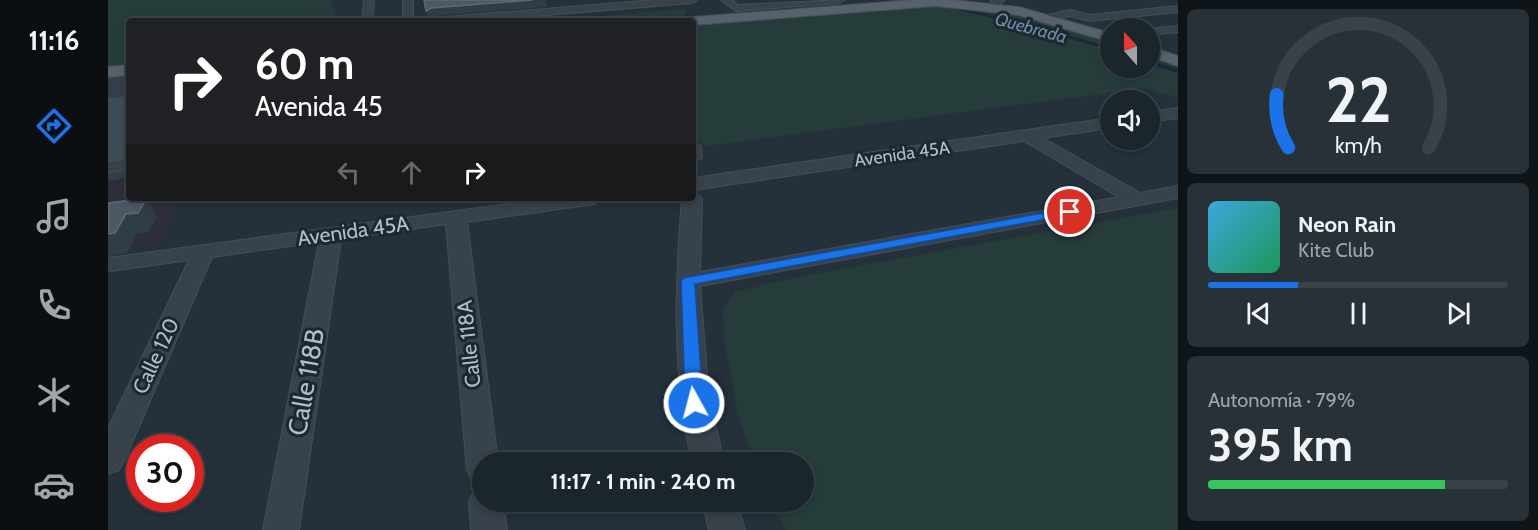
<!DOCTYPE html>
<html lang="es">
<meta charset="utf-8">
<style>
:root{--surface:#1b252c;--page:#283138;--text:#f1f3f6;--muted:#a0a5a9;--line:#394248;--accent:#1a73e8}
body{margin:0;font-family:Cabin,sans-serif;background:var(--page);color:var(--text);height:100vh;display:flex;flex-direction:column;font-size:22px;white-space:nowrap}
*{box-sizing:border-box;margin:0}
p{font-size:20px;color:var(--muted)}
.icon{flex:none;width:33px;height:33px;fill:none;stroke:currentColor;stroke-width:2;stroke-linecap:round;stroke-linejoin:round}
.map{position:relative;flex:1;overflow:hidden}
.panel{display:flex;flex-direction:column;gap:9px;padding:9px;background:#0f1418;width:360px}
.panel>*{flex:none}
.hud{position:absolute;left:18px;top:18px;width:570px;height:183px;border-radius:6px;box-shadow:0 3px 9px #0003,0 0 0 2px var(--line);background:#202124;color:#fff;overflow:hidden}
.needle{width:39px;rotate:339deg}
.controls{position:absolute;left:992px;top:18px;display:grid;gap:12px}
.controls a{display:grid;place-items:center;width:60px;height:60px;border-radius:50%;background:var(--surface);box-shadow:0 3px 9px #0003,0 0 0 2px var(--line);font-size:30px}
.speed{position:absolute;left:18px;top:434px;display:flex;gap:12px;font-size:30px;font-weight:700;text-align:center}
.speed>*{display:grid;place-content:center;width:78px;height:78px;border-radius:50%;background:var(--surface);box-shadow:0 3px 9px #0003,0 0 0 2px var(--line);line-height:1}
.speed .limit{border:9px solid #d22;background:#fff;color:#111}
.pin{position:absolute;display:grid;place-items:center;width:51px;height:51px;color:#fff;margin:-26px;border:3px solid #fff;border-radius:50%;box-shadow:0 2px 6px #0007}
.me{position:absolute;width:66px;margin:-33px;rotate:353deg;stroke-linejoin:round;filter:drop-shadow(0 0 4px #0008)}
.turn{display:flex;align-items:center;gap:21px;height:126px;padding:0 30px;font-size:27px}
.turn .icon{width:78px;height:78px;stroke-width:2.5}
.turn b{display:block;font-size:42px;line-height:51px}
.lanes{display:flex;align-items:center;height:57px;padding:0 30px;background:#0003;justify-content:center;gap:30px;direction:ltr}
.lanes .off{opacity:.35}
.big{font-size:45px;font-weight:700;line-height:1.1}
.panel .card{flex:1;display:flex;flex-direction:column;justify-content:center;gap:9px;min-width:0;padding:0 21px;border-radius:9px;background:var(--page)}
.panel .dial{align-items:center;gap:0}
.dial svg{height:156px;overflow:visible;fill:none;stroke:var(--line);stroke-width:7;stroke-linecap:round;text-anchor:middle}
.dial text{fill:var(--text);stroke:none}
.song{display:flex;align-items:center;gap:18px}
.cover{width:72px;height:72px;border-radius:9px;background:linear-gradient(135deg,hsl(200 70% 55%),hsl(150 70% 35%))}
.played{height:6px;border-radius:3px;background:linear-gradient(90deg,var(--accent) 30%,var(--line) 30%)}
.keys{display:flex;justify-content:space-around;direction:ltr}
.charge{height:9px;border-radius:4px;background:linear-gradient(90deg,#34c759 79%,var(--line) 0)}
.trip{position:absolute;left:364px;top:452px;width:342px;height:60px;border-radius:30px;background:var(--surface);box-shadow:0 3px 9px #0003,0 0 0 2px var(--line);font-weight:700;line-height:60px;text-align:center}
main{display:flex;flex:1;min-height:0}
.tab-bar{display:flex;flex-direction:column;width:108px;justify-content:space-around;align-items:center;background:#0b0f12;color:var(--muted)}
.tab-bar .icon{width:42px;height:42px}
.tab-bar .on{color:var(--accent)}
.tab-bar b{font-size:27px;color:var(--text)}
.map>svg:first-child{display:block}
.medical{fill:#2f2f3c}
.airport{fill:#323e48}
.green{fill:#263c3b}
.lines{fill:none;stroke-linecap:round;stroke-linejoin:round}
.stream-far1{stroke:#182938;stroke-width:3}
.stream{stroke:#182938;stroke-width:4}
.taxiway{fill:#3f4c56;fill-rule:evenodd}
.runway{fill:#3f4c56;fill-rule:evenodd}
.minor-casing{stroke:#444e57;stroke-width:2}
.major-casing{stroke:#444e57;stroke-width:2}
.minor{fill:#38424b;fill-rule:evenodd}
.major{fill:#56616b;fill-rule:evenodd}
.shaded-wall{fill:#2f3d48}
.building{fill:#4b5965;stroke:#5c6974;stroke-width:1.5}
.route{fill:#1a73e8;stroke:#114b97;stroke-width:1.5}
.labels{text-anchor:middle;stroke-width:6;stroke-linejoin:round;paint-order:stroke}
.far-water-label{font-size:18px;font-style:italic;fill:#6e8ca4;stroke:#1d2730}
.far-street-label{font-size:18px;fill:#b3bdc7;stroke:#1d2730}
.street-label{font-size:21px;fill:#b3bdc7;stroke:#1d2730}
.near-street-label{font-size:26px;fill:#b3bdc7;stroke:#1d2730}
</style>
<main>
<nav class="tab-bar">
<b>11:16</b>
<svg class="icon on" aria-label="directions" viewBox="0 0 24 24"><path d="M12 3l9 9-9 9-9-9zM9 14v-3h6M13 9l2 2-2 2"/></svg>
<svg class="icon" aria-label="music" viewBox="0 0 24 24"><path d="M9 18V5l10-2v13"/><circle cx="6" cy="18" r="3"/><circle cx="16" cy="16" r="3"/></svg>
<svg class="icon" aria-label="phone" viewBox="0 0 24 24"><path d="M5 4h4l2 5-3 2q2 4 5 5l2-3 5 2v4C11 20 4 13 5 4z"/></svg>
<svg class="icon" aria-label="climate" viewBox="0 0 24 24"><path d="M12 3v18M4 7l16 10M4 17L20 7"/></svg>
<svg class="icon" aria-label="car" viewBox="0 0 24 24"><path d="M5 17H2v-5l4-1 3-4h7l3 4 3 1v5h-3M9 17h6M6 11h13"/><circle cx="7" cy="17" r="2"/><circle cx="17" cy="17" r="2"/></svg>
</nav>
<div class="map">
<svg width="1070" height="530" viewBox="0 0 1070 530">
<rect width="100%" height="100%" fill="#24313b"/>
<!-- medical -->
<path class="medical" d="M 21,181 L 21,198 L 73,198 L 50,245 L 0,254 L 0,184 Z"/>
<!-- airport -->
<path class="airport" d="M 21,75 L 21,178 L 0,181 L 0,77 Z"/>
<!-- green -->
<path class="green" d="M 0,0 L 223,0 L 229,21 L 21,21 L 21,66 L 0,67 Z
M 813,3 L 891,9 L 1002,44 L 1002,68 L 1041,68 L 1041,57 L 1070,67 L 1070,98 L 1038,88 L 598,146 L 585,137 L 585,24 Z
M 578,9 L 575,20 L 560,21 L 430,21 Z
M 21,109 L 21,128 L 0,130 L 0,111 Z
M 1070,208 L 1070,530 L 677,530 L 664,501 L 696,501 L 696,462 L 648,462 L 632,423 L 616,339 L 615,311 L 627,292 L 684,278 Z"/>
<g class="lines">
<!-- stream-far1 -->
<path class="stream-far1" d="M 844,7 L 925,26 L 1002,49"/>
<!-- stream -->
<path class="stream" d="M 1041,62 L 1070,71
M 18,98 L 21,98"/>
<!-- taxiway -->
<path class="taxiway" d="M 21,96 L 21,114 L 0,116 L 0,98 Z"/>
<!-- runway -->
<path class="runway" d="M 21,112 L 21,162 L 0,165 L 0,115 Z"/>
<defs>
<path id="minor" d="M 256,0 L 266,0 L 264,21 L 254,21 Z
M 295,0 L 305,0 L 305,21 L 295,21 Z
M 547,0 L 589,0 L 584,3 L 365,21 L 320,21 L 325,18 Z
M 613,0 L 624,0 L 630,5 L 736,0 L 731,3 L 628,11 Z
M 883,0 L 897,0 L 885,10 L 880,7 Z
M 1070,6 L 1070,12 L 981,21 L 962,16 L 936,20 L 931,17 L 962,10 L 981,15 Z
M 1070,26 L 1070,32 L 1041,35 L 1041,29 Z
M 1070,108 L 1070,118 L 1041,122 L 1041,112 Z
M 1002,118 L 1002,128 L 935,138 L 1032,193 L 1070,186 L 1070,198 L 592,286 L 601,397 L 616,462 L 584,462 C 564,374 567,287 574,198 L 585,198 L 585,192 L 594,198 L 592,272 L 1011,197 L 916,141 L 585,190 L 585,178 Z
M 585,141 L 593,146 L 594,158 L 585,163 Z
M 21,159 L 21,169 L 0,172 L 0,162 Z
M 444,198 L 497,198 L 487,204 L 359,222 L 390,462 L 375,462 L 375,484 L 364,480 L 359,470 L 338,224 L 233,239 L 191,530 L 155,530 L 211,242 L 104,257 L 16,461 L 11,470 L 0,474 L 0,428 L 81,260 L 3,271 L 0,270 L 0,258 Z
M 375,487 L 375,501 L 395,501 L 399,530 L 363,530 L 361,501 L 366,491 Z
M 594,501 L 628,501 L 637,530 L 601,530 Z"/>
<path id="major" d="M 804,0 L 845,0 L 911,7 L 1002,33 L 1002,42 L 910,15 L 828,6 L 585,25 L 585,21 L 578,21 L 585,17 Z
M 1041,46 L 1070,56 L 1070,66 L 1041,56 Z
M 21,65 L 21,75 L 0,77 L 0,67 Z"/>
</defs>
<!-- minor casing -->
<use href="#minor" class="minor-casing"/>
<!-- major casing -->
<use href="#major" class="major-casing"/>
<!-- minor -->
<use href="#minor" class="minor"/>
<!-- major -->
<use href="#major" class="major"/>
</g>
<!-- shaded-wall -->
<path class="shaded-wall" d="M 424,0 L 438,0 L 439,7 L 325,16 L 320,19 L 318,11 L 323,8 Z
M 39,198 L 49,217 L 40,232 L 29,234 L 19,253 L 0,256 L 0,234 L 18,214 Z"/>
<!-- building -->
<path class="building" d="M 316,0 L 424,0 L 323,8 L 318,11 Z
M 39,198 L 30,213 L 18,214 L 7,233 L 0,234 L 0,203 Z"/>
<!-- route -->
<path class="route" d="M 962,208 L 966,209 L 966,214 L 587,284 L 595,403 L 592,407 L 580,407 L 577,403 L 573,281 L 575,278 Z"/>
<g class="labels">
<!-- far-water labels -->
<g class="far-water-label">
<text transform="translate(923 28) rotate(15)" y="6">Quebrada</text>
</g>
<!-- far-street labels -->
<g class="far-street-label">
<text transform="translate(794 154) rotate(-8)" y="6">Avenida 45A</text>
</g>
<!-- street labels -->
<g class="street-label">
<text transform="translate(245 231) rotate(-8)" y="7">Avenida 45A</text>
<text transform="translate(361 344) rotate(-96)" y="7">Calle 118A</text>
<text transform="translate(48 356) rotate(-65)" y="7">Calle 120</text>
</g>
<!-- near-street labels -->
<g class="near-street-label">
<text transform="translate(198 382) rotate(-80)" y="9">Calle 118B</text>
</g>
</g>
</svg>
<div class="controls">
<a><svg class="needle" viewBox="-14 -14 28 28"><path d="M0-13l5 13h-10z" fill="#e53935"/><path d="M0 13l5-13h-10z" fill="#a0a5a9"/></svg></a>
<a><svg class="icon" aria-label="sound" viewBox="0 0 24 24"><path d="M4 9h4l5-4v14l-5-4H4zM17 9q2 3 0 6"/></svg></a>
</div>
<div class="speed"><div class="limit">30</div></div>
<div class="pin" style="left:962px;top:212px;background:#d93025"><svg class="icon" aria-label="arrive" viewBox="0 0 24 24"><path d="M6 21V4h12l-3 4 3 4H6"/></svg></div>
<svg class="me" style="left:586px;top:403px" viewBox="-20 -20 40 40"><circle r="17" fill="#1a73e8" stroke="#fff" stroke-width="3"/><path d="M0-11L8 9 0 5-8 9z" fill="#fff"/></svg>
<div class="trip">11:17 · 1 min · 240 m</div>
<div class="hud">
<div class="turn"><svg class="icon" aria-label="right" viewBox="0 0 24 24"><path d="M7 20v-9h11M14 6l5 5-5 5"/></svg><div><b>60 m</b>Avenida 45</div></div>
<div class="lanes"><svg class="icon off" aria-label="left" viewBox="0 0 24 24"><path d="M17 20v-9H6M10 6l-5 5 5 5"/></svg><svg class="icon off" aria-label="ahead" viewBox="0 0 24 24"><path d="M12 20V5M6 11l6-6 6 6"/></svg><svg class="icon" aria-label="right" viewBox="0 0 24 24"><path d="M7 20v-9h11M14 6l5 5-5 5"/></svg></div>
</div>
</div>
<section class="panel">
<div class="card dial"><svg viewBox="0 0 100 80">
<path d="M14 69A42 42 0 1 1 86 69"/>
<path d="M14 69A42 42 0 0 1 8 42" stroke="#1a73e8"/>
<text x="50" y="56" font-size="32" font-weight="700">22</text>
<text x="50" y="72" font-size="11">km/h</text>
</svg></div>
<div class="card">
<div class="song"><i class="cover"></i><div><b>Neon Rain</b><p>Kite Club</p></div></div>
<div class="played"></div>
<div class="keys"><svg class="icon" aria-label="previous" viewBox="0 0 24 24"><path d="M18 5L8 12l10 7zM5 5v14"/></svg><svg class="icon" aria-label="pause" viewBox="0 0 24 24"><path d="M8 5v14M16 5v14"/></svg><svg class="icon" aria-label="next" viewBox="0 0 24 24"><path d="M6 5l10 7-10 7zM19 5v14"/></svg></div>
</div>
<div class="card"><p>Autonomía · 79%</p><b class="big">395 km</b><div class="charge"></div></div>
</section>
</main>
